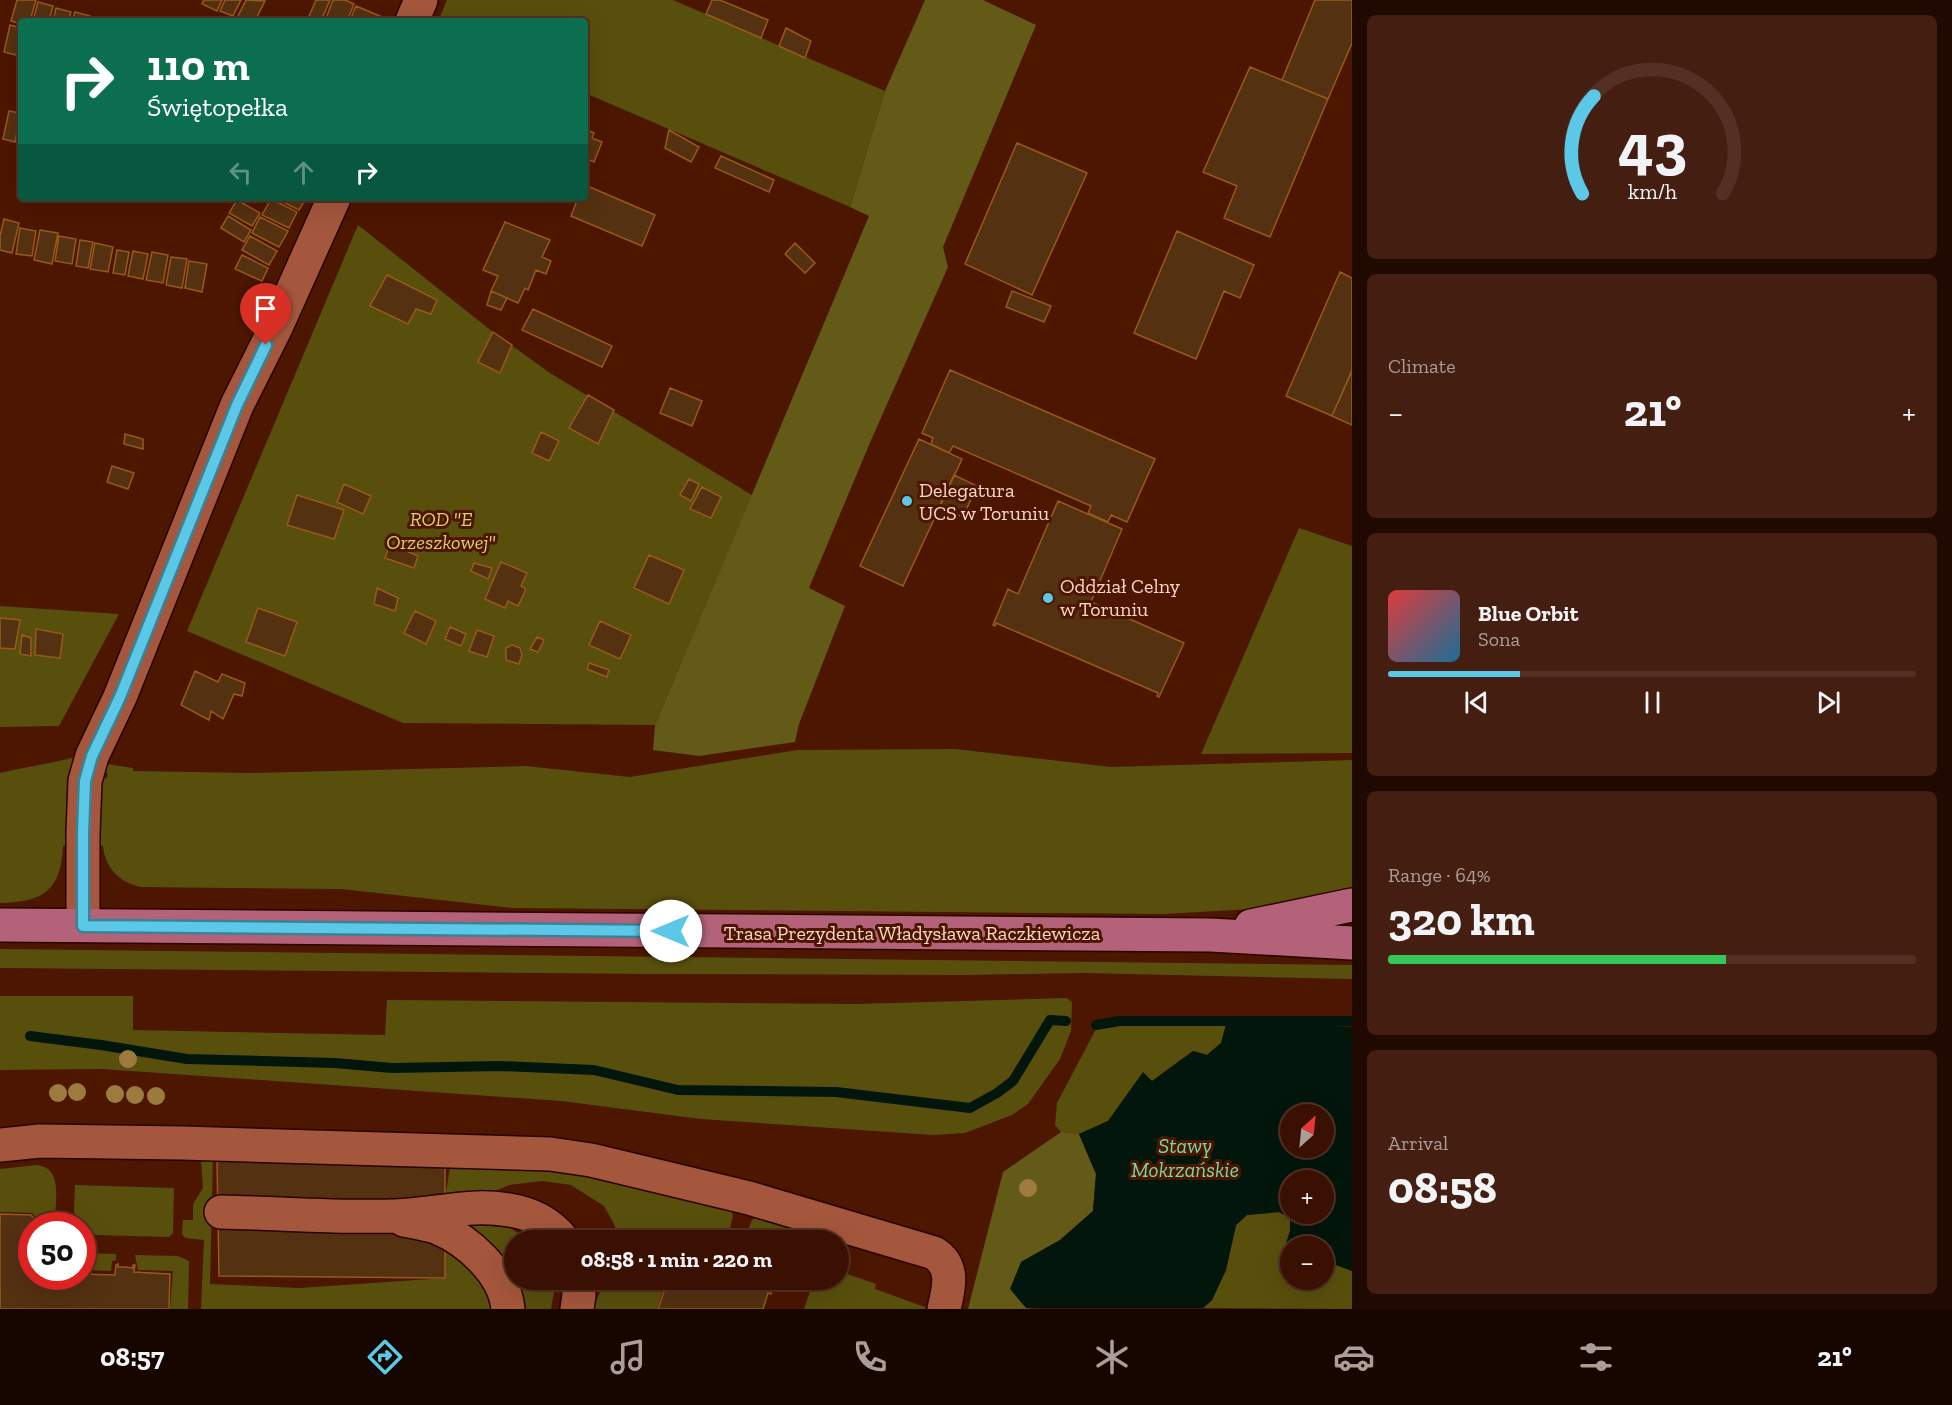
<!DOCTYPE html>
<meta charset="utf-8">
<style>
:root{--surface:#391001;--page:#441e10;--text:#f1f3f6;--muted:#ab9d99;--line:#533023;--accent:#5bc8e7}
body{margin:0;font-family:"Zilla Slab",serif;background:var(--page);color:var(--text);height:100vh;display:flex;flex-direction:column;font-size:22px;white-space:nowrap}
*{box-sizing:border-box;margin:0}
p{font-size:20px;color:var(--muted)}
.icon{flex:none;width:33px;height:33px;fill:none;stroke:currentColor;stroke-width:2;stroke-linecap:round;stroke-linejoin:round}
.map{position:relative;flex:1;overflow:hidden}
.details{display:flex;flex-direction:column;gap:15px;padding:15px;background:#1f0901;width:600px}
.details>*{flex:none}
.guide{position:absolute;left:18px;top:18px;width:570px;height:183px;border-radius:6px;box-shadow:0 6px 24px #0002,0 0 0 2px var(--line);background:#0b6e4f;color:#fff;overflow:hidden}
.needle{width:39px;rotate:27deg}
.fabs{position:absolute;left:1280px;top:1104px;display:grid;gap:12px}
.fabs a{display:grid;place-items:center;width:54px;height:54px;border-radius:50%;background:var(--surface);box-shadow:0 6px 24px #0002,0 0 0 2px var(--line);font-size:30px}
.speed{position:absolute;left:18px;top:1212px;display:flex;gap:12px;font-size:30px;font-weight:700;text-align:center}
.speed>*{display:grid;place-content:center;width:78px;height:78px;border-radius:50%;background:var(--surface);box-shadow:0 6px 24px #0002,0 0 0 2px var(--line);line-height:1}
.speed .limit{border:9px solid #d22;background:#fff;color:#111}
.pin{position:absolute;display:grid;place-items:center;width:51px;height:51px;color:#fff;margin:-62px -26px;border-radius:50% 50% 50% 0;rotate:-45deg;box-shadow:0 0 6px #0007}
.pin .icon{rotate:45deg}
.me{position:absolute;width:66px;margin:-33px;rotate:270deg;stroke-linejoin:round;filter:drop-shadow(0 0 4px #0008)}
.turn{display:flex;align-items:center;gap:21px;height:126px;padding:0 30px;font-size:27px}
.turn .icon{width:78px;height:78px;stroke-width:2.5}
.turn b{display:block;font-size:42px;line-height:51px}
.lanes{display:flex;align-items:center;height:57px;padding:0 30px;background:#0003;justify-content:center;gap:30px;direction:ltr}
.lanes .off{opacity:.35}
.big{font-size:45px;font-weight:800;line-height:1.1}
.details .widget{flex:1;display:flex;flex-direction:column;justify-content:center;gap:9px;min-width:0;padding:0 21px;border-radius:9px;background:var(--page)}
.details .dial{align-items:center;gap:0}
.dial svg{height:156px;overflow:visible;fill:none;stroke:var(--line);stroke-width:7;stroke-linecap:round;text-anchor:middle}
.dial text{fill:var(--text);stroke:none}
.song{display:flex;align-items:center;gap:18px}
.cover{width:72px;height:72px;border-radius:9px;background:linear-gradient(135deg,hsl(0 70% 55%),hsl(200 70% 35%))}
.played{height:6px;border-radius:3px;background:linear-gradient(90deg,var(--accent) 25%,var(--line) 25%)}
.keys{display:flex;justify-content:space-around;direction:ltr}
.heat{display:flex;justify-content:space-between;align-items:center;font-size:33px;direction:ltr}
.charge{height:9px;border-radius:4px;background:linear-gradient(90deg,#34c759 64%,var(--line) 0)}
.trip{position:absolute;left:504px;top:1230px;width:345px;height:60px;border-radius:30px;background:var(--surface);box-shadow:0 6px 24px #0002,0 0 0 2px var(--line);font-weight:800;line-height:60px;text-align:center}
.tabs{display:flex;height:96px;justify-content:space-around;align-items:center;background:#170600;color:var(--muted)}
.tabs .icon{width:42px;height:42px}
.tabs .current{color:var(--accent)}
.tabs b{font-size:27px;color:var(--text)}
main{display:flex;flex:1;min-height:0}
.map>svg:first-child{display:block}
.green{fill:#594f0c}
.forest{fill:#645a17}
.water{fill:#03160c;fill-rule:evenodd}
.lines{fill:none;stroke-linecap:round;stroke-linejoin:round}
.stream{stroke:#03160c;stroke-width:10}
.building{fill:#543110;stroke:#98591c;stroke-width:1.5}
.minor-casing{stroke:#290400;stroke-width:36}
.major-casing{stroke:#290400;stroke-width:36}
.minor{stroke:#a4573c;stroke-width:33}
.major{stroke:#b4627a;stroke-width:33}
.tree{fill:#9c7b3f}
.route-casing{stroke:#3b8296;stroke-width:15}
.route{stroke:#5bc8e7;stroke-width:10}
.poi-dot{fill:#5bc8e7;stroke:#4c1601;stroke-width:2}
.labels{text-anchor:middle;stroke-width:6;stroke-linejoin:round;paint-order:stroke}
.poi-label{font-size:20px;fill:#fad6ca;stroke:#4c1601;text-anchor:start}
.park-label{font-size:20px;font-style:italic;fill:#dece71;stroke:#4c1601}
.street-label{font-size:20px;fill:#fad6ca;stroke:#4c1601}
.water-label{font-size:21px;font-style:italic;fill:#78d7a6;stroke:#4c1601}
</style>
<main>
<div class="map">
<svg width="1352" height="1309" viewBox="0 0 1352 1309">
<rect width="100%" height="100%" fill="#4c1601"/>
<!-- green -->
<path class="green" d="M 447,0 L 673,0 L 885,91 L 850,207 L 585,93 L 585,21 L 438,21 Z
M 358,225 L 493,332 L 550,373 L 752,495 L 655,725 L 403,723 L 187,631 Z
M 1299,528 L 1352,546 L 1352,753 L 1201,754 Z
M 0,606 L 119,614 L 59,726 L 0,727 Z
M 956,749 L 1111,767 L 1352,760 L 1352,893 L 1269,908 L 1164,914 L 513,908 L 341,889 L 141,887 C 120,883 105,868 103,846 L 100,845 L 101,785 L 103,777 L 106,779 L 108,774 L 104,771 L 106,764 L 133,768 L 133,771 L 251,773 L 526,766 L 630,777 L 797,750 Z
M 75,757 L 67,779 L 66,846 L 63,846 C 61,891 43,902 0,903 L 0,773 C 25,767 50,764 75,757 Z
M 0,949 L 1352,965 L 1352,979 L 1084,973 L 965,975 L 648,974 L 0,968 Z
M 0,996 L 133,996 L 133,1030 L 385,1035 L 387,1000 L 856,1004 L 1067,998 L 1072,1002 L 1071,1031 L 1060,1059 L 1028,1104 L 1012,1115 L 965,1133 L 933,1135 L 701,1119 L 561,1101 L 489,1096 L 102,1069 L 0,1070 Z
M 1119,1021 L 1227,1021 L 1221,1043 L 1207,1055 L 1193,1051 L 1152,1081 L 1143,1073 L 1108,1121 L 1079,1134 L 1061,1132 L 1055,1125 L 1057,1103 L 1096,1029 Z
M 213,1159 L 210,1284 L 300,1288 L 445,1278 L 445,1242 L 462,1251 L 501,1309 L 201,1309 L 204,1240 L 185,1238 L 182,1234 L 183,1220 L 193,1220 L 193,1204 L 203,1188 L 201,1162 Z
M 451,1161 L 572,1161 L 599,1180 L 728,1204 L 733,1215 L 728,1237 L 715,1234 L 714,1240 L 681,1230 L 677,1240 L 619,1240 L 614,1224 L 604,1206 L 571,1185 L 542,1181 L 509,1185 L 484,1196 L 445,1198 Z
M 37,1165 C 65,1168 54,1205 55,1225 L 40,1225 L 40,1222 L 32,1213 L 0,1212 L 0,1169 Z
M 75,1185 L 174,1188 L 173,1233 L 169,1237 L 96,1235 L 83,1229 L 82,1226 L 74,1212 Z
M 1279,1212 L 1290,1218 L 1290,1231 L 1286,1243 L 1290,1247 L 1290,1280 L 1323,1280 L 1323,1263 L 1328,1262 L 1352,1271 L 1352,1309 L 1203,1308 L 1212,1300 L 1226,1270 L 1236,1225 L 1247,1215 Z
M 758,1215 L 793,1226 L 802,1240 L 744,1240 L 752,1220 Z
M 499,1221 L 529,1240 L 514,1240 L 514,1278 L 464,1223 L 498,1227 Z
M 82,1253 L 116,1254 L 116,1260 L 112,1261 L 111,1271 L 83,1270 Z
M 135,1255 L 178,1256 L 189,1261 L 188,1309 L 170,1309 L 173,1271 L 138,1270 Z
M 839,1271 L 876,1284 L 875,1289 L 925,1307 L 925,1309 L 804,1309 L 814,1280 L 838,1280 Z
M 516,1280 L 554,1280 L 554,1292 L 551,1309 L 526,1309 L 523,1293 Z
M 606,1280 L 666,1280 L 657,1309 L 592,1309 Z"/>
<!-- forest -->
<path class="forest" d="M 925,0 L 983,0 L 1036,25 L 943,247 L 948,267 L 872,438 L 809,588 L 845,606 L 799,724 L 795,742 L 699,756 L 653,750 L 655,725 L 869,216 L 850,207 L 885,91 Z
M 1061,1132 L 1079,1134 L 1096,1174 L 1093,1211 L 1060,1240 L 1021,1262 L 1026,1308 L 1035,1309 L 968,1309 L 1003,1172 Z"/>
<!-- water -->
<path class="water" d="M 1227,1021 L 1352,1027 L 1352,1271 L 1328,1262 L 1323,1263 L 1323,1246 L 1290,1247 L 1286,1244 L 1290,1231 L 1290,1218 L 1279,1212 L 1247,1215 L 1236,1225 L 1226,1270 L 1212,1300 L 1203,1308 L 1026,1308 L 1010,1289 L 1021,1262 L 1060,1240 L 1093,1211 L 1096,1174 L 1079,1134 L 1108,1121 L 1143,1072 L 1152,1081 L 1193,1051 L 1207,1055 L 1221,1043 ZM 1290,1114 L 1323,1114 L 1323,1148 L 1290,1148 ZM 1290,1180 L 1323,1180 L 1323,1214 L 1290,1214 Z"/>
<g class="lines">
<!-- stream -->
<path class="stream" d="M 1096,1025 L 1119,1021 L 1352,1021
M 30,1036 L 101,1045 L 187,1059 L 335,1063 L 392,1068 L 500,1066 L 594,1070 L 678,1090 L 836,1092 L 970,1108 L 997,1093 L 1013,1081 L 1050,1020 L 1066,1021"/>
</g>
<!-- building -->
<path class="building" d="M 17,0 L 36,0 L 30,21 L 21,21 L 21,24 L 11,21 Z
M 204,0 L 222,0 L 217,11 L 202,4 Z
M 225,0 L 241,0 L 233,16 L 220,11 Z
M 246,0 L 265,1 L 255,21 L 243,21 L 237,18 Z
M 316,0 L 330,0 L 321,21 L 307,21 Z
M 333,0 L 345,0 L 354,4 L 347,21 L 325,21 Z
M 712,0 L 720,0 L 768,20 L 761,38 L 706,14 Z
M 1315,0 L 1352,0 L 1352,43 L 1328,99 L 1282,80 Z
M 38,2 L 53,6 L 49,21 L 33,21 Z
M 356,6 L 382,17 L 380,21 L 358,21 L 351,18 Z
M 56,8 L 71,12 L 68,21 L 53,21 Z
M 75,12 L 90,16 L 88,21 L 72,21 Z
M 10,25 L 21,28 L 20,56 L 4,52 Z
M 786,28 L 811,41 L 805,58 L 779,46 Z
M 1250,67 L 1328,99 L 1270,237 L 1224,218 L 1237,186 L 1203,172 Z
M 9,111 L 21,113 L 15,142 L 3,139 Z
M 585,129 L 594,133 L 592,138 L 602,142 L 594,162 L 585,158 Z
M 669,130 L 699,147 L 691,162 L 665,148 Z
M 1017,143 L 1087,173 L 1032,295 L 965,264 Z
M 721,156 L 774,180 L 769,192 L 715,168 Z
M 585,185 L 655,215 L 642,246 L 571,216 L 578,198 L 585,198 Z
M 275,198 L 306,198 L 299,210 Z
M 271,199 L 297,212 L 289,228 L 262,215 Z
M 237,200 L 260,213 L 252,226 L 229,213 Z
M 228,216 L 251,230 L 244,242 L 221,228 Z
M 260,217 L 288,231 L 279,247 L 252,233 Z
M 4,219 L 19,223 L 12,253 L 0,250 L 0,236 Z
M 505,222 L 550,240 L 542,257 L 551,261 L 546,274 L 536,270 L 528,290 L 525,288 L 518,303 L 491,291 L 498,276 L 483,270 Z
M 20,228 L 36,231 L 32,256 L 16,254 Z
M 40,230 L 58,233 L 52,264 L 34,260 Z
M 1177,231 L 1254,265 L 1240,298 L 1224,291 L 1196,359 L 1134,333 Z
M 59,236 L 76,239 L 72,264 L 55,261 Z
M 250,236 L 277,251 L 269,265 L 242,250 Z
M 80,240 L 93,242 L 88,268 L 76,266 Z
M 95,243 L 113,247 L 108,272 L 90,269 Z
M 795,243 L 815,263 L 805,273 L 785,254 Z
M 117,250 L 129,252 L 125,275 L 113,273 Z
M 133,251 L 148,254 L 143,279 L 128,276 Z
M 152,252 L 168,255 L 163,283 L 146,280 Z
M 242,255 L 268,268 L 262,281 L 235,269 Z
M 171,257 L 187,259 L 182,288 L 166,285 Z
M 189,261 L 207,264 L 202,292 L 185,288 Z
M 1340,272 L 1352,278 L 1352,370 L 1332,416 L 1286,396 Z
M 387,275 L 437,300 L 431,314 L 416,309 L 408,324 L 370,306 Z
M 491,291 L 507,298 L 501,310 L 487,305 Z
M 1012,291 L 1051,306 L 1044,322 L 1006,307 Z
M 533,309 L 612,346 L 602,367 L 522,330 Z
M 493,332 L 512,345 L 500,373 L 478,362 Z
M 950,370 L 1155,459 L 1127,522 L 1111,515 L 1108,522 L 1088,513 L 1091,506 L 953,446 L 949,453 L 931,444 L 933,438 L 922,433 Z
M 1352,371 L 1352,425 L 1332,416 Z
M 670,388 L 702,401 L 692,426 L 660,413 Z
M 588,395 L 614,410 L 598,444 L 569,428 Z
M 541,432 L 559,441 L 549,461 L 532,453 Z
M 125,434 L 143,439 L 143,449 L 124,444 Z
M 919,439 L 962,459 L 903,586 L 860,566 Z
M 112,466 L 134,473 L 128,489 L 107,482 Z
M 954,475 L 977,486 L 963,517 L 939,507 Z
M 689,479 L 699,484 L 691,501 L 680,495 Z
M 344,484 L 371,496 L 363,514 L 337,502 Z
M 702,487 L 721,497 L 711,518 L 690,509 Z
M 297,495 L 344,510 L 334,539 L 287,525 Z
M 1058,501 L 1122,529 L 1091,602 L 1184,643 L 1159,697 L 1157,696 L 1158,693 L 996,623 L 995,626 L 993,625 L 1008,589 L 1018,594 Z
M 390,544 L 418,556 L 414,568 L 385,558 Z
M 649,555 L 684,570 L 669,604 L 634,588 Z
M 501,562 L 527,573 L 521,586 L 526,589 L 518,606 L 508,601 L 505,608 L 485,599 Z
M 474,563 L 492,568 L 488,579 L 471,571 Z
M 377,588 L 398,598 L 395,611 L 374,604 Z
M 258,608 L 297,622 L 285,656 L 246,642 Z
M 415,611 L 436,621 L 426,644 L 404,633 Z
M 0,618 L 20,620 L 15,649 L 0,648 Z
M 600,621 L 631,635 L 620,659 L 589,645 Z
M 450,627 L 466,634 L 461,646 L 445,639 Z
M 36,629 L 63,634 L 60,658 L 35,655 Z
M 477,630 L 494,636 L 487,657 L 469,651 Z
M 22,635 L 31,638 L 31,656 L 20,654 Z
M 537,637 L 544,640 L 538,652 L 530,649 Z
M 512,645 L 520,648 L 522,655 L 519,664 L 506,660 L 506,648 Z
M 589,663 L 609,670 L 607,677 L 587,669 Z
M 195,671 L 218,682 L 222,674 L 245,683 L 242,696 L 234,694 L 223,719 L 211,711 L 209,720 L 181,705 Z
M 217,1161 L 445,1165 L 445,1278 L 219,1276 Z
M 0,1214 L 31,1215 L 37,1222 L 37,1226 L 32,1226 L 32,1276 L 82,1276 L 82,1274 L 115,1275 L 116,1265 L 118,1264 L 118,1267 L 125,1267 L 133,1268 L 133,1265 L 135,1265 L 134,1272 L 170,1274 L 169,1309 L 0,1309 Z
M 682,1233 L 707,1240 L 680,1240 Z
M 668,1280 L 776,1280 L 771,1294 L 768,1293 L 763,1309 L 658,1309 Z"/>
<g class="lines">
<defs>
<path id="minor" d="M 412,21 L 421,0
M 83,925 L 83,833 L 85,781 L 92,756 L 120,697 L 237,405 L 277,325 L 334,198
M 0,1145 L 40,1141 L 182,1143 L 550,1154 L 591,1160 L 749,1198 L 934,1253 C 955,1266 949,1288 944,1309
M 221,1212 C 279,1213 338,1218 395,1216 C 434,1215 469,1203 509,1210 C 530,1213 550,1223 563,1240
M 404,1220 C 414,1222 426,1224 436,1227 C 468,1240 505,1273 508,1309
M 577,1309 L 579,1295 L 578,1280"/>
<path id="major" d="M 0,925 L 1211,935 L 1352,943
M 1251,926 L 1352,905"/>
</defs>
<!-- minor casing -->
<use href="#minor" class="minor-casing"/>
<!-- major casing -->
<use href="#major" class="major-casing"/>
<!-- minor -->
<use href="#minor" class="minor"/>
<!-- major -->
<use href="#major" class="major"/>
</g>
<!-- trees -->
<g class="tree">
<circle cx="128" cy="1059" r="9"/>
<circle cx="77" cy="1092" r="9"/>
<circle cx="58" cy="1093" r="9"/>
<circle cx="115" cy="1094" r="9"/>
<circle cx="135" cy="1095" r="9"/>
<circle cx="156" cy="1096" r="9"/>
<circle cx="1028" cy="1188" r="9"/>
</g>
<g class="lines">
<defs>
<path id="route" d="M 266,345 L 237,405 L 120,697 L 92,756 L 85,781 L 83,833 L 83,926 L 671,931"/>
</defs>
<!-- route casing -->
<use href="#route" class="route-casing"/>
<!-- route -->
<use href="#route" class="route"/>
</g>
<!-- markers -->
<g class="poi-dot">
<circle cx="907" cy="501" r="6"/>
<circle cx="1048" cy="598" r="6"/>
</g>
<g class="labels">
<!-- poi labels -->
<g class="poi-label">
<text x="919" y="497">Delegatura<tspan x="919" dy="23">UCS w Toruniu</tspan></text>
<text x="1060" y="593">Oddział Celny<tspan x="1060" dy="23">w Toruniu</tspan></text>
</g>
<!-- park labels -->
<g class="park-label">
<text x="441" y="526">ROD "E<tspan x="441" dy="23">Orzeszkowej"</tspan></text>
</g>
<!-- street labels -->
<g class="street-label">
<text x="912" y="940">Trasa Prezydenta Władysława Raczkiewicza</text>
</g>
<!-- water labels -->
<g class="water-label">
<text x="1185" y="1153">Stawy<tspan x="1185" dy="24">Mokrzańskie</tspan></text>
</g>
</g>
</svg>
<div class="fabs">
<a><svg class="needle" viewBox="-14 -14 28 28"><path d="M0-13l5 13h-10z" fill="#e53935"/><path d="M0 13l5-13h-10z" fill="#ab9d99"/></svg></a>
<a>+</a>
<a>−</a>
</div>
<div class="speed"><div class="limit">50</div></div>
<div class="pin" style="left:266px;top:345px;background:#d93025"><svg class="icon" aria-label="arrive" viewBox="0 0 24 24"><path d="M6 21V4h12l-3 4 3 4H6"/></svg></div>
<svg class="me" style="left:671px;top:931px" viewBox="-20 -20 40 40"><circle r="19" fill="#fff"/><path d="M0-13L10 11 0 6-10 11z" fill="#5bc8e7"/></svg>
<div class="trip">08:58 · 1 min · 220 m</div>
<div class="guide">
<div class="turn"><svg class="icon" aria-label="right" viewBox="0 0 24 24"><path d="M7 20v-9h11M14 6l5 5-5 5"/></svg><div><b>110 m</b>Świętopełka</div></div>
<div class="lanes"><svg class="icon off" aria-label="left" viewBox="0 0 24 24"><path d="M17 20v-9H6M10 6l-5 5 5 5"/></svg><svg class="icon off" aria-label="ahead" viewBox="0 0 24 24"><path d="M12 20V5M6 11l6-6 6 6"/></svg><svg class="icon" aria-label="right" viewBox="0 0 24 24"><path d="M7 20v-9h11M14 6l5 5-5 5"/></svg></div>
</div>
</div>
<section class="details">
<div class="widget dial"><svg viewBox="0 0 100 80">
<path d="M14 69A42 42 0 1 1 86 69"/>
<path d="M14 69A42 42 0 0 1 20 19" stroke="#5bc8e7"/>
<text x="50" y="56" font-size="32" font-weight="700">43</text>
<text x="50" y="72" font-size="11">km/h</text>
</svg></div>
<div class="widget"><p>Climate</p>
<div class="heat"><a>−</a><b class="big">21°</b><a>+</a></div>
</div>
<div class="widget">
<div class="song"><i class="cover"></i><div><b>Blue Orbit</b><p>Sona</p></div></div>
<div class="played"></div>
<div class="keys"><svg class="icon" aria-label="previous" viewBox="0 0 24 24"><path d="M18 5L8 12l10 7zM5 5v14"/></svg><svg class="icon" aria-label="pause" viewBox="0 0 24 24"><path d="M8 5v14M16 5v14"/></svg><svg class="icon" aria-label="next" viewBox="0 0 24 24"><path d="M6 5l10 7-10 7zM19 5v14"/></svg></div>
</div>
<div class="widget"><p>Range · 64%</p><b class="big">320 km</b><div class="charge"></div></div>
<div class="widget"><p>Arrival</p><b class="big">08:58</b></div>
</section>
</main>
<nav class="tabs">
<b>08:57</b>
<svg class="icon current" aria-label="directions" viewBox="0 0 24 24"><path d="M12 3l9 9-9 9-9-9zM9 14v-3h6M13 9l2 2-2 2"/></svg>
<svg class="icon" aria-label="music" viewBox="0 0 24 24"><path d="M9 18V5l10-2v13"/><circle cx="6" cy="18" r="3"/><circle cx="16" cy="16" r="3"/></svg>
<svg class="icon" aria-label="phone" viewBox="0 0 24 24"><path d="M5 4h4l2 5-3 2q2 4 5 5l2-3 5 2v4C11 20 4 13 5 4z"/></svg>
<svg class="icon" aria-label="climate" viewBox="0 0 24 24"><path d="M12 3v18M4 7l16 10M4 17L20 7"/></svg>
<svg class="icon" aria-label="car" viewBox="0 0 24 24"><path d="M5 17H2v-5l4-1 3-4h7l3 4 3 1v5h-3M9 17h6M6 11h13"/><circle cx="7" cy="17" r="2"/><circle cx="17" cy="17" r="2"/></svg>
<svg class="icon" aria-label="filters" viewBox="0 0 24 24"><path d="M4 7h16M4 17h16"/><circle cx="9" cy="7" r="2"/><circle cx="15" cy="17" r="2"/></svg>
<b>21°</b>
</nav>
